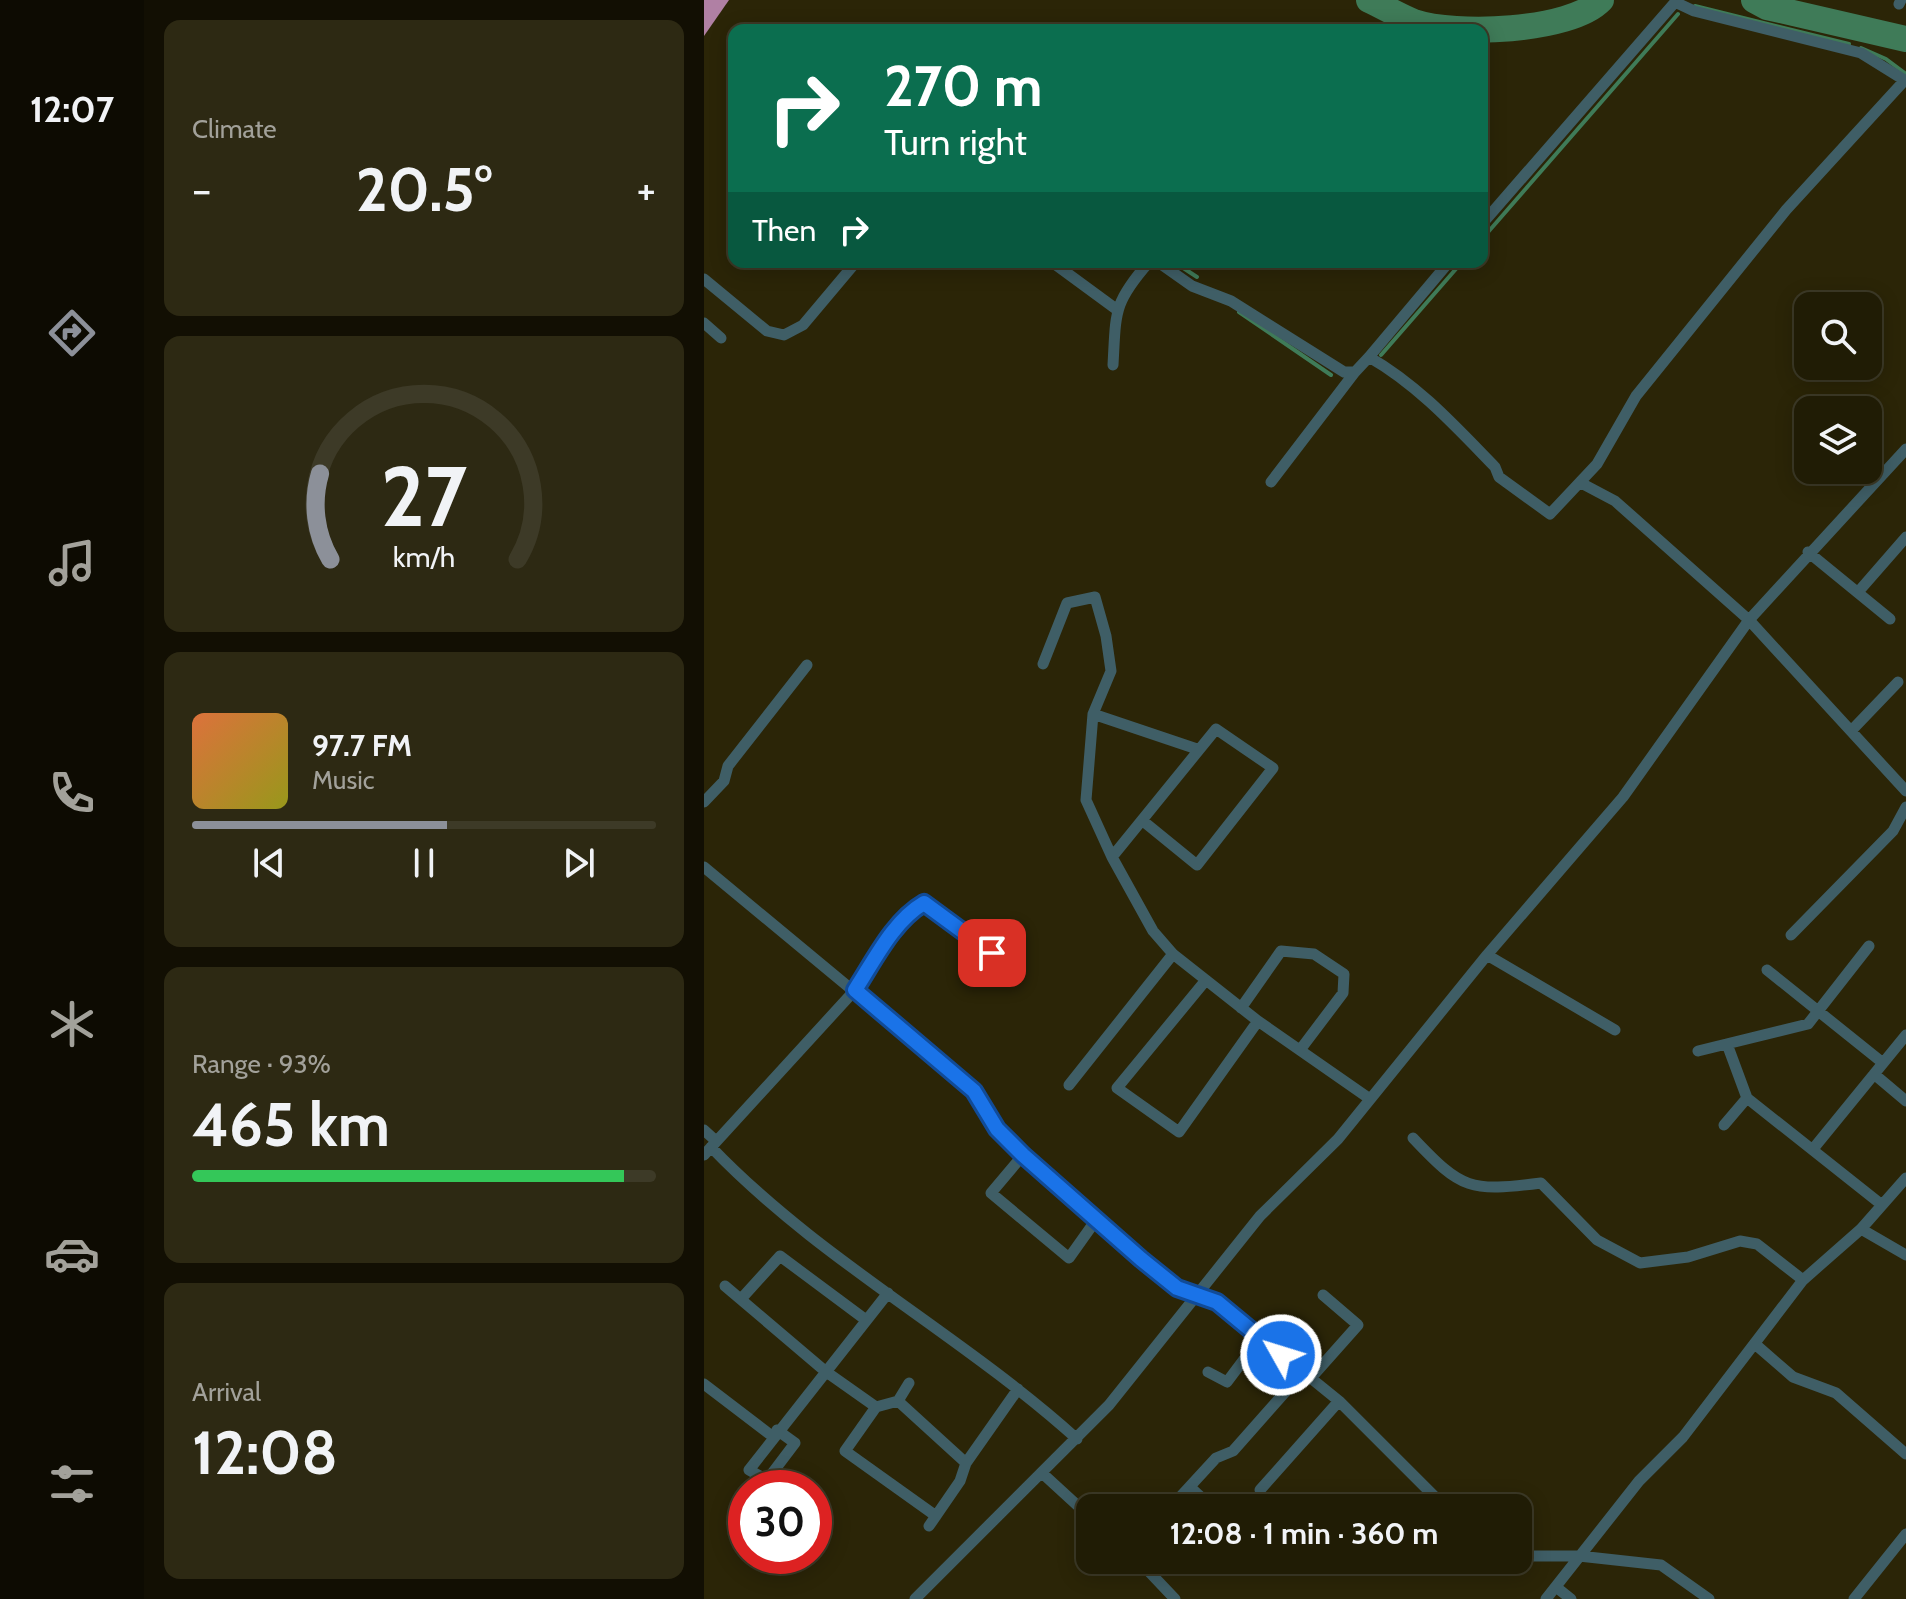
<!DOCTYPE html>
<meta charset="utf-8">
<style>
:root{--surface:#201c05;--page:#2d2913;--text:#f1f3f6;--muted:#a2a19a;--line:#3d3a27;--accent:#8c9099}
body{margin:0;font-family:Cabin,sans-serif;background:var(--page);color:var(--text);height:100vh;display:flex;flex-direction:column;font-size:30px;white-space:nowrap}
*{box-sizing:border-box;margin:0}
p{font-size:26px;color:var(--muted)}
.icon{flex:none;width:44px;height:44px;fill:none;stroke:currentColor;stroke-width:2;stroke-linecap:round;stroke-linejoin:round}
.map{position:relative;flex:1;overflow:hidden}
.drawer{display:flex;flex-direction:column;gap:20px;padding:20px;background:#120f03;width:560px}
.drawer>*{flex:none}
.guide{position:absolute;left:24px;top:24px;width:760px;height:244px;border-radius:16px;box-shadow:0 4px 20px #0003,0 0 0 2px var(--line);background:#0b6e4f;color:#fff;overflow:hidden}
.controls{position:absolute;left:1090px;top:292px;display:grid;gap:16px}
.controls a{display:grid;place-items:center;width:88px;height:88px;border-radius:16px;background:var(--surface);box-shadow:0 4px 20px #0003,0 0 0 2px var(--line);font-size:40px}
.speed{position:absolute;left:24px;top:1470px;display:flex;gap:16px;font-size:40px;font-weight:700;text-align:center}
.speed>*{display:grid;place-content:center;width:104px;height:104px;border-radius:50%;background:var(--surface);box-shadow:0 4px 20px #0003,0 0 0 2px var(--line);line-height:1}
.speed .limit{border:12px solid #d22;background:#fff;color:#111}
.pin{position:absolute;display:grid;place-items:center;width:68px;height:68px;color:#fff;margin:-34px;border-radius:16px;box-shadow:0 4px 12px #0006}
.me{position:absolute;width:88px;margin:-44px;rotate:309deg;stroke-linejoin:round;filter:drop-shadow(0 0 6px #0008)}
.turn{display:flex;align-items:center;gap:28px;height:168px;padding:0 24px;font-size:36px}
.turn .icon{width:104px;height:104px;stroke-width:2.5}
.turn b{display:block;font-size:56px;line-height:68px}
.then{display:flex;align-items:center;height:76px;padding:0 24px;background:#0003;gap:16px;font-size:30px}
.big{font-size:60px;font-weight:700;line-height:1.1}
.drawer .card{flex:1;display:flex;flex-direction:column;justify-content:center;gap:12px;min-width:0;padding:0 28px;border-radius:16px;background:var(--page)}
.drawer .dial{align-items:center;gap:0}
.dial svg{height:208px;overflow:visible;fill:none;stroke:var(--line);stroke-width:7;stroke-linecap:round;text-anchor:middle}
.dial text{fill:var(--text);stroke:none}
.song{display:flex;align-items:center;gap:24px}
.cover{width:96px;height:96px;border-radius:12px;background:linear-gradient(135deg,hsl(20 70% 55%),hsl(60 70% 35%))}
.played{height:8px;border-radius:4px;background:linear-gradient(90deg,var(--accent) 55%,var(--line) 55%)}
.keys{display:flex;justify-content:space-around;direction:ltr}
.heat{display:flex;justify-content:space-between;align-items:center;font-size:44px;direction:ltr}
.charge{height:12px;border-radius:6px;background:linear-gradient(90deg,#34c759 93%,var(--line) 0)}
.trip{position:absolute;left:372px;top:1494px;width:456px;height:80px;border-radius:16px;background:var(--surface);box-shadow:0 4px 20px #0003,0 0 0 2px var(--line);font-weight:700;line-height:80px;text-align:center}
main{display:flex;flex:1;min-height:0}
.tab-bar{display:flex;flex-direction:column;width:144px;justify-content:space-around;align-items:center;background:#0d0b02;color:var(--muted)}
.tab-bar .icon{width:56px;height:56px}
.tab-bar .current{color:var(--accent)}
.tab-bar b{font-size:36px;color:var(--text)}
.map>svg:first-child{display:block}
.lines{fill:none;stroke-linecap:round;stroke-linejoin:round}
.stream{stroke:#3f7b58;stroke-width:4}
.river{stroke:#3f7b58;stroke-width:26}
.building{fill:#b080a4}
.minor{stroke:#3f5e66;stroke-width:11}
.route-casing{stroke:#114b97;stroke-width:20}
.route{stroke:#1a73e8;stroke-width:14}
</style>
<main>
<nav class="tab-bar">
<b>12:07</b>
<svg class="icon current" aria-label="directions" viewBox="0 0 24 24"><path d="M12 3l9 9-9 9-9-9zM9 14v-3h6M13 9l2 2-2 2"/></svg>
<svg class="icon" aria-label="music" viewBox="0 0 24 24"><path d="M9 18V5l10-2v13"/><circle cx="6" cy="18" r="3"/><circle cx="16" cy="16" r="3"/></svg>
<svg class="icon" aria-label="phone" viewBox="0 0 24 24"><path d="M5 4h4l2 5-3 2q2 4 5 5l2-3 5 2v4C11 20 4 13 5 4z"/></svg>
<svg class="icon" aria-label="climate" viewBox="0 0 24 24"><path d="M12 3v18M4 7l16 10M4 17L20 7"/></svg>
<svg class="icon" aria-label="car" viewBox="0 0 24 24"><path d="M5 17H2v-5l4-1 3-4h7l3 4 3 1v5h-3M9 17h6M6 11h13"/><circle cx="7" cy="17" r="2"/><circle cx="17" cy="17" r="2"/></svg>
<svg class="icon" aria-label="filters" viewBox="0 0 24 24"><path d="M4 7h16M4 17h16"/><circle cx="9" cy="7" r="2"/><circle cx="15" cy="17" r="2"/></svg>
</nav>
<section class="drawer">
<div class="card"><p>Climate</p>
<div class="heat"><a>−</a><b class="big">20.5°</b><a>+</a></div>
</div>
<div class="card dial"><svg viewBox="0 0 100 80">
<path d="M14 69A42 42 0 1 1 86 69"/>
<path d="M14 69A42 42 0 0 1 10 36" stroke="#8c9099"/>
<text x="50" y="56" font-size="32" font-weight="700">27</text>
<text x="50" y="72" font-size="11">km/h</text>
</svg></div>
<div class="card">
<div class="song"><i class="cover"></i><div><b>97.7 FM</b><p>Music</p></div></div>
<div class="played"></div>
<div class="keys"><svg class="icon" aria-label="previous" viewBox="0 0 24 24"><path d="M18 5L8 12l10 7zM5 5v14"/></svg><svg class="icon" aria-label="pause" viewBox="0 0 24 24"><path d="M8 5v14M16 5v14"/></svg><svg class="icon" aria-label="next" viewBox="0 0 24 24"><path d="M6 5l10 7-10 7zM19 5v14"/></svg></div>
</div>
<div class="card"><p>Range · 93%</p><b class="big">465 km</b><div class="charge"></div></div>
<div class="card"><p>Arrival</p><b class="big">12:08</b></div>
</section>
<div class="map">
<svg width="1202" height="1599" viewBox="0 0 1202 1599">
<rect width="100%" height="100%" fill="#2b2507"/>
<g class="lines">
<!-- stream -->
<path class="stream" d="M 991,6 L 1145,44
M 1157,48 L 1182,59 L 1202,74
M 778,239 L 974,14
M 470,262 L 493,277
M 535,312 L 627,375
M 677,355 L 758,262"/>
<!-- river -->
<path class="river" d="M 665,0 C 680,7 695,16 710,22 C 751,36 866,32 897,0
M 1050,0 L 1063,7 L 1202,39"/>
</g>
<!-- building -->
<path class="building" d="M 0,0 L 25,0 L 0,36 Z"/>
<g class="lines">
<!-- minor -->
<path class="minor" d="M 971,2 L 990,11 L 1157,53 L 1202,81
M 1195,4 L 1197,0
M 778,224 L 973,0
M 348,262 L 412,309
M 454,262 L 488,286 L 527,301 L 640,372 L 651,372 L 665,357 L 745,262
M 0,279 L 63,331 L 80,335 L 99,325 L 152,262
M 0,323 L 17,338
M 665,357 C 714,385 752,427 791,467 L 795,477 L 846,514 L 893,464 L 932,396 L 1082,210 L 1201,80
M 409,365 C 412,312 409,303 445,262
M 567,482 L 651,372
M 877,483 L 911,501 L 1045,620 L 1202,791
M 1104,552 L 1186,619
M 1155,591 L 1202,537
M 339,664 L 363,603 L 391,597 L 402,636 L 407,671 L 389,714 L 382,800 L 408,857 L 449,931 L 469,954 L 554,1021 L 666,1099
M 389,714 L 493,749
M 1147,731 L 1194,682
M 0,802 L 20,781 L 24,766 L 103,665
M 408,857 L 512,729 L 569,768 L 493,865 L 439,821
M 0,867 L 270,1091 L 293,1129 L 334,1169 L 473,1288 L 513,1302 L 635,1401 L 742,1508
M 1087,935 L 1189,831 L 1202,807
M 783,955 L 911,1030
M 1063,970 L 1179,1063
M 502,980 L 413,1088 L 475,1132 L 554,1021
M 537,1008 L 577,951 L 610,954 L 640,974 L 639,993 L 596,1050
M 1023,1044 L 1043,1098 L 1178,1205
M 994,1051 L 1104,1024 L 1165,946
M 1170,1074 L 1202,1101
M 365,1085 L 469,954
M 1020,1125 L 1043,1098
M 0,1130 L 12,1141
M 709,1138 C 758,1190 766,1192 837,1183 L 893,1240 L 936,1263 L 984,1257 L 1036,1241 L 1053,1244 L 1099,1280
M 7,1147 C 115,1260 258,1335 373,1439
M 1109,1149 L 1202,1035
M 0,1155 L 151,990 L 209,910 L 220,903 L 227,905 L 288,953
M 319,1155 L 287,1193 L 365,1258 L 392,1220
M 1157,1229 L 1202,1255
M 21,1286 L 121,1371 L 172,1407
M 37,1299 L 76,1256 L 162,1320
M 1051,1344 L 1089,1377 L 1132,1393 L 1202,1454
M 504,1372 L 523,1382 L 556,1338
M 606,1379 L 654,1325 L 619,1295
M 205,1383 L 194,1401 L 172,1407 L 141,1451 L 232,1516
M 0,1384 L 68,1436
M 194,1401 L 262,1463
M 338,1473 L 386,1517
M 63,1480 L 45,1470 L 184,1293
M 486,1487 L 509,1508
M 64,1488 L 63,1480 L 91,1443 L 73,1430
M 556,1490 L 635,1401
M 466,1508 L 512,1458 L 529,1451 L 598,1373
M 552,1508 L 558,1502
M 225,1526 L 256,1481 L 262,1463 L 314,1389
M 814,1556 L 875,1556 L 957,1565 L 1005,1599
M 434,1560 L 471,1599
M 502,1563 L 504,1560
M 852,1587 L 867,1599
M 211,1599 L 405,1405 L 556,1216 L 634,1139 L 783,955 L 919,797 L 1045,620 L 1202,449
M 842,1599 L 935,1481 L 979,1437 L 1099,1280 L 1157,1229 L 1202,1178
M 1150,1599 L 1202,1534"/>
</g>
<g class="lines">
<defs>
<path id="route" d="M 288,953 L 220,903 C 189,921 170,961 151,990 L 270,1091 L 293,1129 L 319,1155 L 437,1259 L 473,1288 L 513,1302 L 577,1355"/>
</defs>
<!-- route casing -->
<use href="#route" class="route-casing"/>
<!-- route -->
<use href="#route" class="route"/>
</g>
</svg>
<div class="controls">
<a><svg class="icon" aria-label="search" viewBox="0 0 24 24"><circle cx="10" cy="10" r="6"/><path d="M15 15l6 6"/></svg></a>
<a><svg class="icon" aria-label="layers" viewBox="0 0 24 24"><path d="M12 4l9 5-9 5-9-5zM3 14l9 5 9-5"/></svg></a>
</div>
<div class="speed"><div class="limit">30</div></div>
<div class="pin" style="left:288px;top:953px;background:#d93025"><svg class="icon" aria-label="arrive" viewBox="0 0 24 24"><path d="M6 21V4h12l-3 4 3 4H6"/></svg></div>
<svg class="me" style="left:577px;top:1355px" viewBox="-20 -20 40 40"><circle r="17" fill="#1a73e8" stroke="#fff" stroke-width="3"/><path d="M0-11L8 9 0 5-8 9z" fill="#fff"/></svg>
<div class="trip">12:08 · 1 min · 360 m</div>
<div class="guide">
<div class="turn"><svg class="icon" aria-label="right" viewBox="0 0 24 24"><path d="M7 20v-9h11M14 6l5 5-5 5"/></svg><div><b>270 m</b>Turn right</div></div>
<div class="then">Then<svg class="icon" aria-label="right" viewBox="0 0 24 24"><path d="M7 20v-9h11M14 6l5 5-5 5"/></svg></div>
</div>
</div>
</main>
